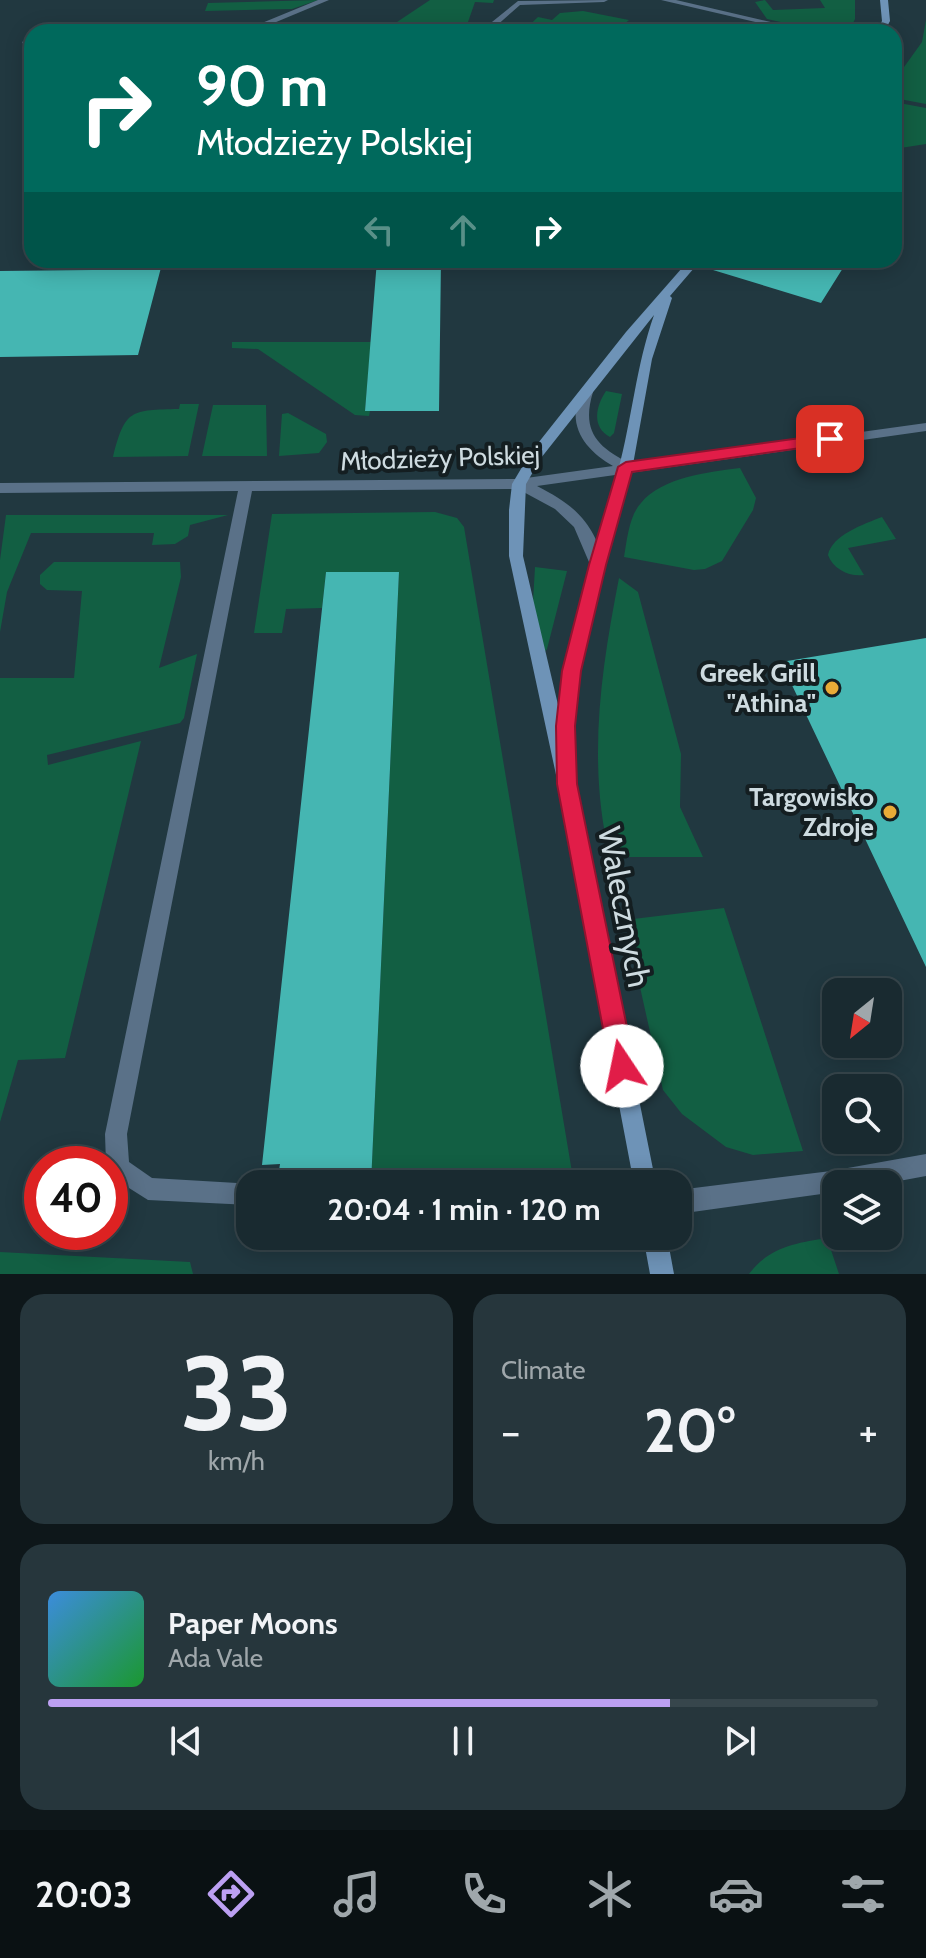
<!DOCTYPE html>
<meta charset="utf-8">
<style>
:root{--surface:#192a30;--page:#26363c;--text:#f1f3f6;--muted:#9fa7ab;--line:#37464c;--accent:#bca0f2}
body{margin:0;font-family:Cabin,sans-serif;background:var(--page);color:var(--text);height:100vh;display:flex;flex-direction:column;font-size:30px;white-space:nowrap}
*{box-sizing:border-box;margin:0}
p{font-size:26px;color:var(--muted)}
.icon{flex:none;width:44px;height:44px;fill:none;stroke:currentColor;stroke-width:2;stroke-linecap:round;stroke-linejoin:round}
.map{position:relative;height:1274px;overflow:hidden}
.panel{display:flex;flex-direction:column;gap:20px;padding:20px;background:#0e171a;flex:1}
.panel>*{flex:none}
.hud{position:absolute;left:24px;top:24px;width:878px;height:244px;border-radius:24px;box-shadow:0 4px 20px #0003,0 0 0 2px var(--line);background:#00695c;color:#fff;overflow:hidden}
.needle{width:52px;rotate:210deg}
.controls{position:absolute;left:822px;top:978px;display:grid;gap:16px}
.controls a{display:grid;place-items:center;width:80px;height:80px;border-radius:16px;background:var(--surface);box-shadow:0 4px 20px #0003,0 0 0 2px var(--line);font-size:40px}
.speed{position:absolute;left:24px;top:1146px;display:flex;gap:16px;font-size:40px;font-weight:700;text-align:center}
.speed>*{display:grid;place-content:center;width:104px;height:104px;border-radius:50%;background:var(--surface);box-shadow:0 4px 20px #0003,0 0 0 2px var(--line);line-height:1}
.speed .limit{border:12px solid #d22;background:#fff;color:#111}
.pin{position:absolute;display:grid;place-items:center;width:68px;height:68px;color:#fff;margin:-34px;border-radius:16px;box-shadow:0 4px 12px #0006}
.me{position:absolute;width:88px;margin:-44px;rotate:349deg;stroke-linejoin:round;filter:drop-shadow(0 0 6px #0008)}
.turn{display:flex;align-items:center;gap:28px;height:168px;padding:0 40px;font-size:36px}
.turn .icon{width:104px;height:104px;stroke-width:2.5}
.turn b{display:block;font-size:56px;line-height:68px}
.lanes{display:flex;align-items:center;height:76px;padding:0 40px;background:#0003;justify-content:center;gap:40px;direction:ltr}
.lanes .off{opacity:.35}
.big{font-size:60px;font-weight:700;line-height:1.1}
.panel .card{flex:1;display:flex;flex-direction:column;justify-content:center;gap:12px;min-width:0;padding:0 28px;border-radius:24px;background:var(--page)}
.panel .dial{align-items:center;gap:0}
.dial b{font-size:104px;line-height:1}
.song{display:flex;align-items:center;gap:24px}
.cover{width:96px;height:96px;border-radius:12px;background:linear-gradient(135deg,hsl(210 70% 55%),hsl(130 70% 35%))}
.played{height:8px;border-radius:4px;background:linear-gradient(90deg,var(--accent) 75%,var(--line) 75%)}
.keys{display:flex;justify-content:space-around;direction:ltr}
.heat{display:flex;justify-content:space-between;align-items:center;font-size:44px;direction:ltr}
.panel .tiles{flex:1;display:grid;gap:20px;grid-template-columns:1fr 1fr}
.card:last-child{grid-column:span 2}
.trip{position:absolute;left:236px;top:1170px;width:456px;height:80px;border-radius:24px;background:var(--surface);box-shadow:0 4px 20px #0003,0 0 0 2px var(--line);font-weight:700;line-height:80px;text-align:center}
.menu{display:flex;height:128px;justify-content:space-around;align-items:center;background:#0a1113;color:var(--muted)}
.menu .icon{width:56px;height:56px}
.menu .active{color:var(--accent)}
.menu b{font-size:36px;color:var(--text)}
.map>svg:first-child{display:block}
.green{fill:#125f43}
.building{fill:#45b6b2}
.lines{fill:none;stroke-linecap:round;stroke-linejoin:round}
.lane{fill:#5a7188;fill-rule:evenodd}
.street{fill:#5a7188;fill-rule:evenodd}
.secondary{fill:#6e93b7;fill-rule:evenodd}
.route{fill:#e11d48;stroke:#92132f;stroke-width:2}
.poi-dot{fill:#e8ab37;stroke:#141e21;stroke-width:3}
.labels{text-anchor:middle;stroke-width:8;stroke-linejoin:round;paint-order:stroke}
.street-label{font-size:26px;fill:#cedbe0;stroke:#141e21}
.poi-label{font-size:26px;font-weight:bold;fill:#cedbe0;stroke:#141e21;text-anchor:end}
.near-street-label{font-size:32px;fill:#cedbe0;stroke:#141e21}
</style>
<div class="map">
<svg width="926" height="1274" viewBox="0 0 926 1274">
<rect width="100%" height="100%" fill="#213840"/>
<!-- green -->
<path class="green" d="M 318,0 L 292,9 L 205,11 L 208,3 Z
M 430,0 L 494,0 L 493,3 L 475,2 L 468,22 L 519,32 L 382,32 Z
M 765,0 L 773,10 L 825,8 L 820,0 L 855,0 L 855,19 L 849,32 L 826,32 L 767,19 L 755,2 Z
M 583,11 L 629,20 L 615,32 L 522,32 L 538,17 L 552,20 L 560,13 Z
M 926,20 L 926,104 L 894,98 L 894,81 L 922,42 Z
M 894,102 L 926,108 L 926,144 L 894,149 Z
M 232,342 L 371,342 L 365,410 L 370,411 L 369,416 L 355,415 L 258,349 L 232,348 Z
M 606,391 L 622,394 L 614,433 L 610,437 C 591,427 596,406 606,391 Z
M 180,404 L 199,404 L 188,456 L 113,457 C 125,409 131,410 179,409 Z
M 213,405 L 266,405 L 267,456 L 202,456 Z
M 288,413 L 326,434 L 327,442 L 319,453 L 279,456 L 282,414 Z
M 740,468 L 756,498 L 753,510 L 722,561 L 705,569 L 694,570 L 624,557 C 627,540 629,516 641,503 C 662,477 709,472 740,468 Z
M 435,512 L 457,518 L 464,527 L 574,1184 L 371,1184 L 399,572 L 326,572 L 322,608 L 286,609 L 282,633 L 254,633 L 272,514 Z
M 6,515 L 228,515 L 190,525 L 188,536 L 175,544 L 152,545 L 154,533 L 31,533 L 7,592 L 0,632 L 0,560 Z
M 882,517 L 896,539 L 848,548 L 864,575 C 849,577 833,569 828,555 C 832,535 864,524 882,517 Z
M 54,562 L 180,562 L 181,577 L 159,668 L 197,654 L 184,718 L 180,723 L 47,755 L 48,765 L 141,741 L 65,1058 L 18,1060 L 0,1122 L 0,678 L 74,678 L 82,591 L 47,590 L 40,584 L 40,575 Z
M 535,567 L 567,571 L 547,649 L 543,654 L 533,602 Z
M 619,578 L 638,592 L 681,754 L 680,807 L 703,857 L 610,857 C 587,764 601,670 619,578 Z
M 724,908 L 803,1151 L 753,1155 L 726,1147 L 682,1114 L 663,1090 L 625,920 Z
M 368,1236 L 563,1236 L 552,1241 L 474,1246 L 367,1246 Z
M 827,1238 L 839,1274 L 749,1274 C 769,1247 796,1243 827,1238 Z
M 0,1252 L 190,1262 L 193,1274 L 0,1274 Z"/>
<!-- building -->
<path class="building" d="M 95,260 L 163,260 L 138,355 L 0,357 L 0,271 L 92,270 Z
M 377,260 L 441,260 L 439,411 L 365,411 Z
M 715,260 L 848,260 L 821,303 L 713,270 Z
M 326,572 L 399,572 L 371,1184 L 277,1184 L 280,1164 L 262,1165 Z
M 926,638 L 926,967 L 781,662 Z
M 270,1236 L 368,1236 L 367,1246 L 334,1246 L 333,1251 L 268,1248 Z"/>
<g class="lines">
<!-- lane -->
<path class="lane" d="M 926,1154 L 926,1176 L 883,1184 L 836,1184 L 836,1192 L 678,1214 L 678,1190 L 831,1171 Z"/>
<!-- street -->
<path class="street" d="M 318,0 L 329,0 L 252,32 L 240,32 Z
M 608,0 L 604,2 L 520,5 L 494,28 L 487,26 L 518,1 Z
M 661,0 L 676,0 L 814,32 L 799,32 Z
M 32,40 L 32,46 L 22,43 L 23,41 Z
M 587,388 L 593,392 C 581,431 597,447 631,464 L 926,423 L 926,431 L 537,486 C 576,506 593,522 605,565 L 597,571 L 592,569 L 574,527 L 555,509 L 518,489 L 252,491 L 127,1134 L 129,1162 L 152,1178 L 254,1184 L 250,1184 L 250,1205 L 148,1200 L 110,1176 L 110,1164 L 106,1164 L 105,1134 L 238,491 L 0,493 L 0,483 L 519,479 L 613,466 C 590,453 570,432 577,403 C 579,395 580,391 587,388 Z"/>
<!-- secondary -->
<path class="secondary" d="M 880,0 L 888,0 L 890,21 L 884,32 L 876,32 L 882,21 Z
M 689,260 L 701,260 L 670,296 L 672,298 L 652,359 L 632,470 L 585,643 L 575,714 L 575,750 L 570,756 L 656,1184 L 634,1184 L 558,784 L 509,556 L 509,510 L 512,484 L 531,452 L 626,332 ZM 654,315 C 636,366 632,419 618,471 C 596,550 568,627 559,709 L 523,556 L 526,484 L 541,458 Z
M 643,1236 L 667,1236 L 674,1274 L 650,1274 Z"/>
</g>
<!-- route -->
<path class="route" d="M 830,434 L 838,439 L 836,443 L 632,472 L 606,565 L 581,671 L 575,726 L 577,784 L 635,1066 L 631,1075 L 622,1079 L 614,1075 L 610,1066 L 557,784 L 556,726 L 562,671 L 589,565 L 618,467 L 626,462 Z"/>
<!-- markers -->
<g class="poi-dot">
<circle cx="832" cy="688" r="8"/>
<circle cx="890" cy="812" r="8"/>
</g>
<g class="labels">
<!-- street labels -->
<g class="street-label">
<text transform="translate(440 458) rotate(-2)" y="9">Młodzieży Polskiej</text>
</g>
<!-- poi labels -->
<g class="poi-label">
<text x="816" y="682">Greek Grill<tspan x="816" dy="30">"Athina"</tspan></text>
<text x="874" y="806">Targowisko<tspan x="874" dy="30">Zdroje</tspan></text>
</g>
<!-- near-street labels -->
<g class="near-street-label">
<text transform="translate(624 907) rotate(79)" y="11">Walecznych</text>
</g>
</g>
</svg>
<div class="controls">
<a><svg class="needle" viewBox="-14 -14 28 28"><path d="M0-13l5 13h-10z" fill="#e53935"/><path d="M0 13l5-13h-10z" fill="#9fa7ab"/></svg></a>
<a><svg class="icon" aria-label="search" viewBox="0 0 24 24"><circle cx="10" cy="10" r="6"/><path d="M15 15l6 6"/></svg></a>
<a><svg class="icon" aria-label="layers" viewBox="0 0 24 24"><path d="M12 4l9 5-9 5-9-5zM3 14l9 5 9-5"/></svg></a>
</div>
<div class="speed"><div class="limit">40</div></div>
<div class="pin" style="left:830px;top:439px;background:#d93025"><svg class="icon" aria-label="arrive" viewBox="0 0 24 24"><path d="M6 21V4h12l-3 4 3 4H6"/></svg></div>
<svg class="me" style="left:622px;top:1066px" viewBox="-20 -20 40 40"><circle r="19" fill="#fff"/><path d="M0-13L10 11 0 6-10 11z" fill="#e11d48"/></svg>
<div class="trip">20:04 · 1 min · 120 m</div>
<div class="hud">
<div class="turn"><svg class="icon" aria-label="right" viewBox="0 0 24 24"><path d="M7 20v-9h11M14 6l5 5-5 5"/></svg><div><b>90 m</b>Młodzieży Polskiej</div></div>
<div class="lanes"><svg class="icon off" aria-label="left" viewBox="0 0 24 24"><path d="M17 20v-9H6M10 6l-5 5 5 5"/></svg><svg class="icon off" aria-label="ahead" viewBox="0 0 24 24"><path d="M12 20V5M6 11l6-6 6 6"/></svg><svg class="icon" aria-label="right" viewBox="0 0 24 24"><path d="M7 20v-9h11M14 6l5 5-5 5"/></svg></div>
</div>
</div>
<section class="panel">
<div class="tiles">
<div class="card dial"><b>33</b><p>km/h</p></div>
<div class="card"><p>Climate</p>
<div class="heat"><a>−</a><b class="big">20°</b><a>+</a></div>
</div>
<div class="card">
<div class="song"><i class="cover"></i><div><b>Paper Moons</b><p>Ada Vale</p></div></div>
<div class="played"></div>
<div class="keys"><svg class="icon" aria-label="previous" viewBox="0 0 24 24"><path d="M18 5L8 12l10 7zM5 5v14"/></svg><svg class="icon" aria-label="pause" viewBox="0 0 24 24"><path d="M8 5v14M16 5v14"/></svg><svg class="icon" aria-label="next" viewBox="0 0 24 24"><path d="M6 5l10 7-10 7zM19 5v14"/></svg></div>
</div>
</div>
</section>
<nav class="menu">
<b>20:03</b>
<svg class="icon active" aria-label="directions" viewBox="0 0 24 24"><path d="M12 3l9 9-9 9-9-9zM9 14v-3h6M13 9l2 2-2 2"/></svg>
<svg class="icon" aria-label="music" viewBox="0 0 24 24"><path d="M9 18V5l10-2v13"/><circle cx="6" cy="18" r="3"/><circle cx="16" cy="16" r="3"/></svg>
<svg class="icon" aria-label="phone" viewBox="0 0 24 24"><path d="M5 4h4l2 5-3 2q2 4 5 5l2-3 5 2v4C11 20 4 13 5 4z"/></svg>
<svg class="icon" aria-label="climate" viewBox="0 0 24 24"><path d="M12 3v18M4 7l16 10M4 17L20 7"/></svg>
<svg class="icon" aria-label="car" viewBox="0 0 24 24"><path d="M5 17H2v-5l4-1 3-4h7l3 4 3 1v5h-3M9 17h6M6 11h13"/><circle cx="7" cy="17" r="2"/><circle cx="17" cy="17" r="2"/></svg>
<svg class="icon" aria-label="filters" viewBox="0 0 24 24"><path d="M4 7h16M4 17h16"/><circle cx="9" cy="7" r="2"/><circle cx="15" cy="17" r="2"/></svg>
</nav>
